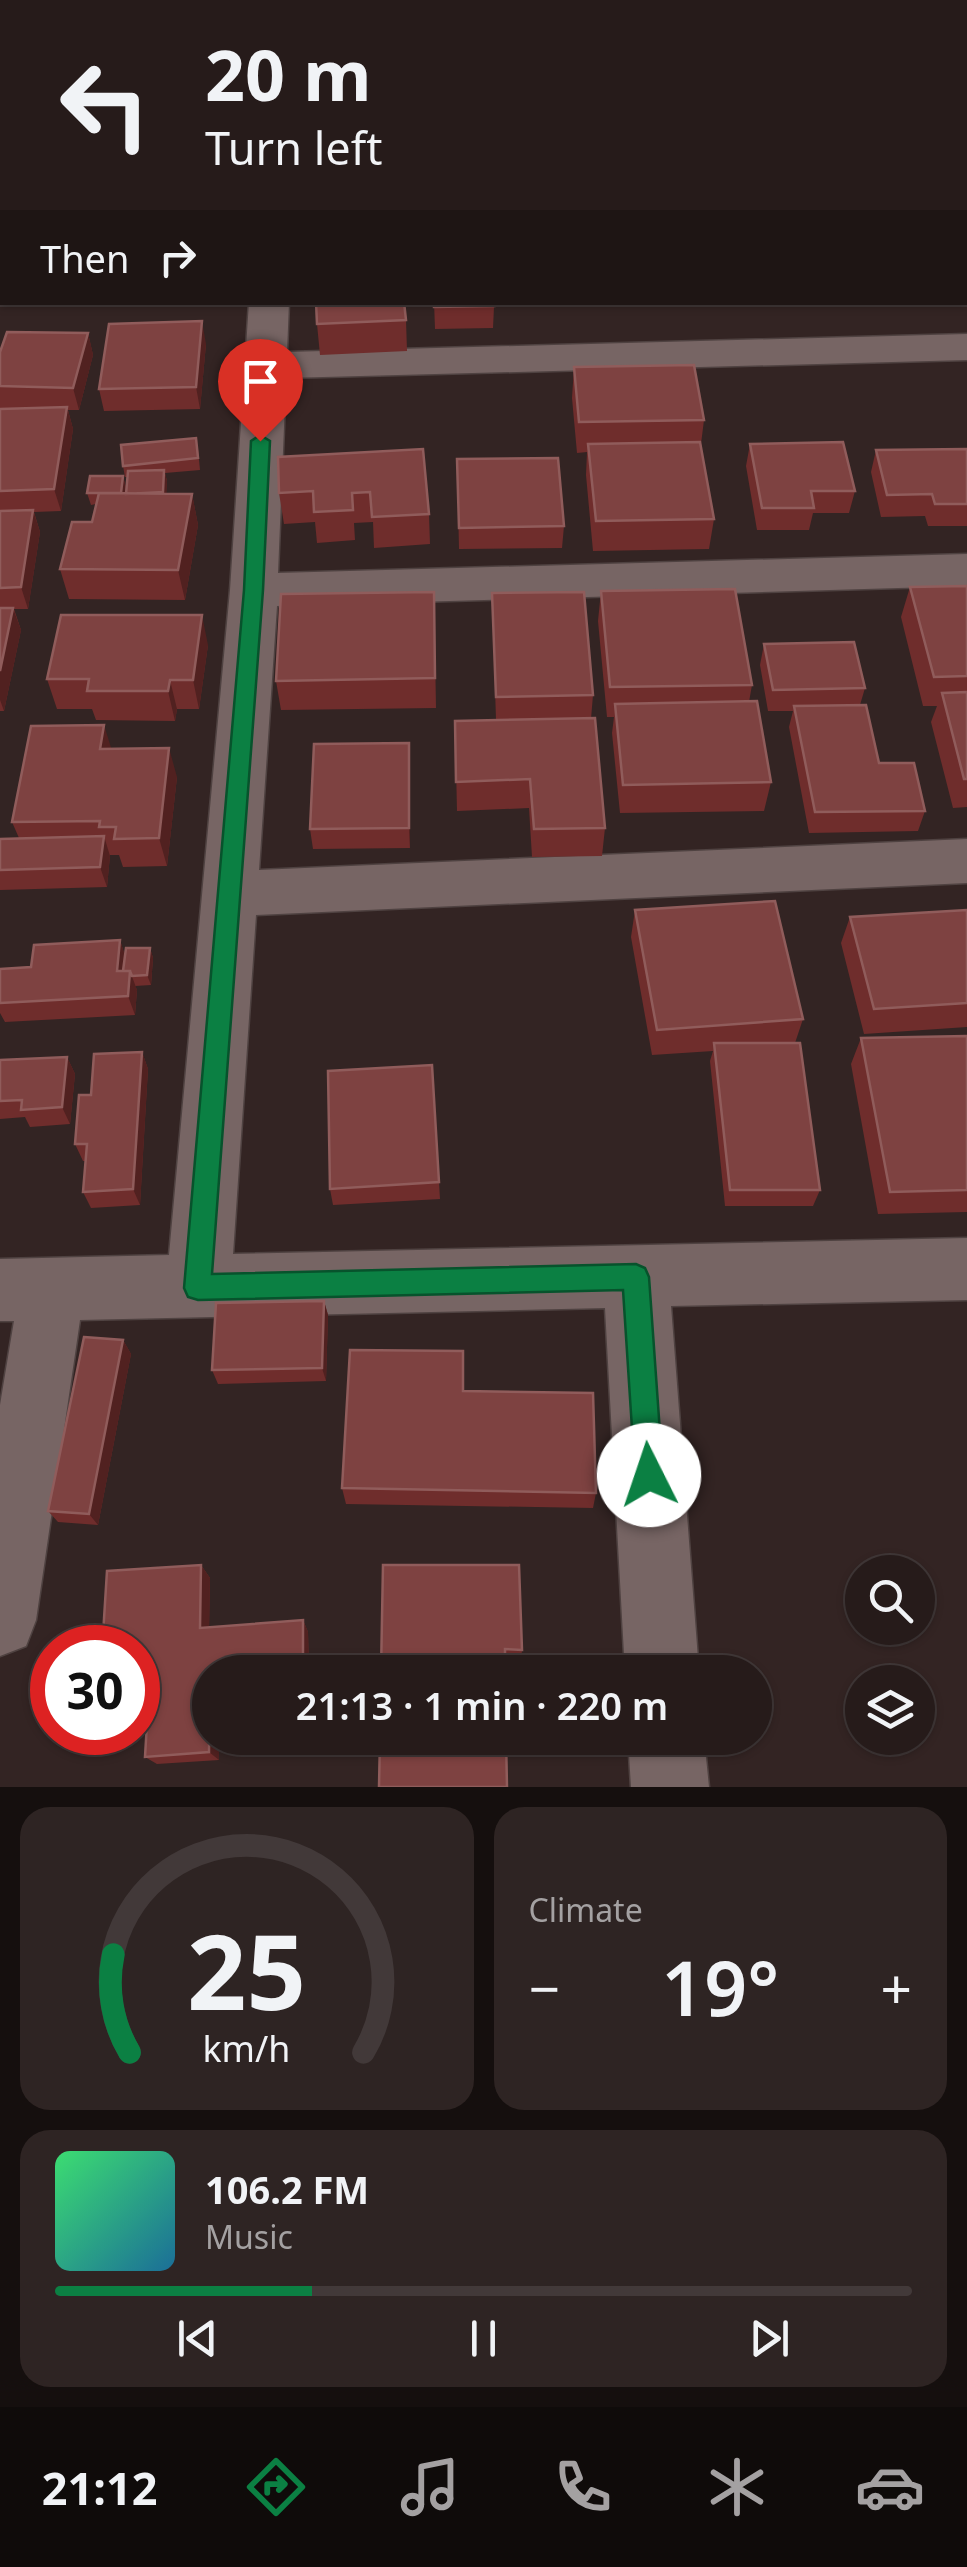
<!DOCTYPE html>
<meta charset="utf-8">
<style>
:root{--surface:#261b1a;--page:#2e2423;--text:#f1f3f6;--muted:#a4a1a2;--line:#423939;--accent:#0b8043}
body{margin:0;font-family:"Noto Sans",sans-serif;background:var(--page);color:var(--text);height:100vh;display:flex;flex-direction:column;font-size:38px;white-space:nowrap}
*{box-sizing:border-box;margin:0}
p{font-size:32px;color:var(--muted)}
.icon{flex:none;width:55px;height:55px;fill:none;stroke:currentColor;stroke-width:2;stroke-linecap:round;stroke-linejoin:round}
.map{position:relative;height:1787px;overflow:hidden}
.side{display:flex;flex-direction:column;gap:20px;padding:20px;background:#150f0e;flex:1}
.side>*{flex:none}
.hud{position:absolute;left:0px;top:0px;width:968px;height:305px;box-shadow:0 2px 8px #0004,0 0 0 2px var(--line);background:#261b1a;color:var(--text);overflow:hidden}
.fabs{position:absolute;left:845px;top:1555px;display:grid;gap:20px}
.fabs a{display:grid;place-items:center;width:90px;height:90px;border-radius:50%;background:var(--surface);box-shadow:0 2px 8px #0004,0 0 0 2px var(--line);font-size:50px}
.speed{position:absolute;left:30px;top:1625px;display:flex;gap:20px;font-size:50px;font-weight:700;text-align:center}
.speed>*{display:grid;place-content:center;width:130px;height:130px;border-radius:50%;background:var(--surface);box-shadow:0 2px 8px #0004,0 0 0 2px var(--line);line-height:1}
.speed .limit{border:15px solid #d22;background:#fff;color:#111}
.pin{position:absolute;display:grid;place-items:center;width:85px;height:85px;color:#fff;margin:-102px -42px;border-radius:50% 50% 50% 0;rotate:-45deg;box-shadow:0 0 10px #0007}
.pin .icon{rotate:45deg}
.me{position:absolute;width:110px;margin:-55px;rotate:356deg;stroke-linejoin:round;filter:drop-shadow(0 0 8px #0008)}
.turn{display:flex;align-items:center;gap:35px;height:210px;padding:0 40px;font-size:45px}
.turn .icon{width:130px;height:130px;stroke-width:2.5}
.turn b{display:block;font-size:70px;line-height:85px}
.then{display:flex;align-items:center;height:95px;padding:0 40px;background:#0003;gap:20px;font-size:38px}
.big{font-size:75px;font-weight:600;line-height:1.1}
.side .widget{flex:1;display:flex;flex-direction:column;justify-content:center;gap:15px;min-width:0;padding:0 35px;border-radius:30px;background:var(--page)}
.side .dial{align-items:center;gap:0}
.dial svg{height:260px;overflow:visible;fill:none;stroke:var(--line);stroke-width:7;stroke-linecap:round;text-anchor:middle}
.dial text{fill:var(--text);stroke:none}
.song{display:flex;align-items:center;gap:30px}
.cover{width:120px;height:120px;border-radius:15px;background:linear-gradient(135deg,hsl(140 70% 55%),hsl(200 70% 35%))}
.played{height:10px;border-radius:5px;background:linear-gradient(90deg,var(--accent) 30%,var(--line) 30%)}
.keys{display:flex;justify-content:space-around;direction:ltr}
.heat{display:flex;justify-content:space-between;align-items:center;font-size:55px;direction:ltr}
.side .tiles{flex:1;display:grid;gap:20px;grid-template-columns:1fr 1fr}
.widget:last-child{grid-column:span 2}
.trip{position:absolute;left:192px;top:1655px;width:580px;height:100px;border-radius:50px;background:var(--surface);box-shadow:0 2px 8px #0004,0 0 0 2px var(--line);font-weight:600;line-height:100px;text-align:center}
.tab-bar{display:flex;height:160px;justify-content:space-around;align-items:center;background:#0f0b0a;color:var(--muted)}
.tab-bar .icon{width:70px;height:70px}
.tab-bar .selected{color:var(--accent)}
.tab-bar b{font-size:45px;color:var(--text)}
.map>svg:first-child{display:block}
.lines{fill:none;stroke-linecap:round;stroke-linejoin:round}
.minor-casing{stroke:#4f4241;stroke-width:3}
.minor{fill:#776564;fill-rule:evenodd}
.wall{fill:#6f2d2c}
.shaded-wall{fill:#512120}
.building{fill:#7e4241;stroke:#905c5b;stroke-width:2.5}
.route{fill:#0b8043;stroke:#07532c;stroke-width:2.5}
</style>
<div class="map">
<svg width="967" height="1787" viewBox="0 0 967 1787">
<rect width="100%" height="100%" fill="#332423"/>
<g class="lines">
<defs>
<path id="minor" d="M 287,0 L 319,0 L 319,2 L 287,2 Z
M 553,0 L 585,0 L 586,2 L 554,2 Z
M 806,0 L 838,0 L 839,2 L 807,2 Z
M 965,151 L 967,151 L 967,173 L 965,173 Z
M 0,192 L 2,192 L 2,214 L 0,214 Z
M 249,302 L 289,302 L 287,352 L 967,334 L 967,360 L 286,378 L 278,573 L 967,554 L 967,586 L 277,606 L 259,870 L 967,839 L 967,883 L 256,915 L 233,1254 L 967,1238 L 967,1300 L 671,1306 L 699,1672 L 625,1672 L 605,1308 L 80,1320 L 36,1620 L 26,1646 L 0,1656 L 0,1405 L 14,1321 L 0,1321 L 0,1259 L 169,1255 L 230,590 Z
M 628,1738 L 704,1738 L 709,1787 L 631,1787 Z"/>
</defs>
<!-- minor casing -->
<use href="#minor" class="minor-casing"/>
<!-- minor -->
<use href="#minor" class="minor"/>
</g>
<!-- wall -->
<path class="wall" d="M 0,0 L 60,0 L 59,2 L 2,2 L 2,24 L 0,23 Z
M 212,0 L 273,0 L 273,2 L 212,2 Z
M 852,0 L 966,0 L 967,26 L 965,33 L 965,2 L 851,2 Z
M 0,59 L 2,59 L 2,153 L 0,160 Z
M 965,72 L 967,72 L 967,119 L 965,119 Z
M 965,253 L 967,253 L 967,301 L 965,301 Z
M 434,302 L 543,302 L 543,306 L 494,307 L 493,328 L 435,329 Z
M 406,320 L 407,351 L 320,355 L 317,324 Z
M 88,333 L 93,355 L 79,410 L 68,410 L 73,429 L 61,511 L 34,512 L 40,532 L 28,609 L 14,609 L 21,630 L 4,711 L 0,711 L 0,409 L 19,409 L 0,408 L 0,386 Z
M 206,344 L 200,409 L 104,411 L 99,389 Z
M 574,367 L 704,420 L 701,444 L 714,519 L 709,549 L 593,551 L 586,475 L 587,452 L 577,453 L 572,398 Z
M 750,444 L 855,491 L 849,513 L 813,513 L 809,530 L 757,530 L 746,466 Z
M 198,449 L 200,470 L 165,473 L 167,481 L 166,494 L 192,494 L 198,525 L 185,600 L 69,599 L 60,569 L 92,522 L 96,504 L 91,505 L 87,493 L 123,476 L 126,488 L 128,477 L 125,477 L 123,466 Z
M 423,449 L 429,514 L 430,544 L 374,548 L 373,522 L 354,523 L 355,540 L 317,543 L 315,522 L 284,524 L 279,493 Z
M 967,449 L 967,526 L 928,526 L 925,516 L 881,517 L 871,472 L 876,450 Z
M 457,459 L 564,526 L 562,548 L 459,549 Z
M 967,586 L 967,807 L 953,808 L 931,722 L 937,706 L 923,706 L 901,617 L 910,587 Z
M 601,591 L 752,685 L 749,702 L 771,782 L 764,811 L 620,813 L 612,733 L 614,717 L 607,717 L 598,621 Z
M 434,592 L 436,708 L 281,710 L 276,681 Z
M 492,593 L 593,695 L 591,719 L 605,828 L 602,856 L 532,857 L 529,808 L 457,811 L 455,721 L 496,720 Z
M 764,644 L 865,688 L 860,705 L 879,763 L 925,811 L 918,831 L 809,833 L 789,727 L 793,711 L 768,711 L 760,665 Z
M 208,645 L 199,709 L 177,709 L 175,721 L 96,720 L 92,709 L 57,709 L 47,679 Z
M 409,743 L 410,848 L 313,849 L 310,829 Z
M 111,749 L 177,777 L 167,866 L 123,867 L 119,855 L 110,855 L 107,887 L 0,890 L 0,839 L 19,838 L 12,822 Z
M 635,910 L 803,1019 L 795,1043 L 820,1190 L 813,1206 L 725,1206 L 710,1061 L 713,1051 L 652,1055 L 631,937 Z
M 967,910 L 967,1027 L 864,1034 L 841,943 L 850,917 Z
M 120,940 L 125,956 L 150,948 L 153,958 L 151,985 L 135,986 L 137,990 L 135,1015 L 5,1022 L 0,1013 L 0,969 L 31,967 Z
M 967,1036 L 967,1212 L 878,1214 L 851,1064 L 861,1038 Z
M 142,1052 L 148,1069 L 140,1205 L 91,1208 L 83,1192 L 86,1161 L 83,1161 L 75,1144 L 91,1095 Z
M 67,1057 L 75,1074 L 70,1124 L 30,1127 L 25,1117 L 0,1119 L 0,1060 Z
M 432,1065 L 440,1199 L 333,1205 L 330,1189 Z
M 324,1301 L 328,1315 L 326,1381 L 218,1384 L 212,1370 Z
M 123,1340 L 131,1354 L 98,1525 L 58,1522 L 48,1511 Z
M 463,1391 L 596,1493 L 593,1508 L 346,1504 L 342,1488 Z
M 201,1565 L 210,1578 L 209,1627 L 303,1620 L 308,1632 L 309,1672 L 210,1672 L 210,1738 L 219,1738 L 219,1760 L 157,1764 L 145,1757 L 146,1733 L 71,1738 L 62,1732 L 138,1732 L 138,1648 L 103,1635 Z
M 383,1565 L 522,1650 L 521,1661 L 505,1660 Z"/>
<!-- shaded-wall -->
<path class="shaded-wall" d="M 2,118 L 2,153 L 0,160 L 0,122 Z
M 202,321 L 206,344 L 200,409 L 196,387 Z
M 88,333 L 93,355 L 79,410 L 73,388 Z
M 67,407 L 73,429 L 61,511 L 54,489 Z
M 164,470 L 167,481 L 166,504 L 163,492 Z
M 123,476 L 126,488 L 124,504 L 121,493 Z
M 192,494 L 198,525 L 185,600 L 178,570 Z
M 33,510 L 40,532 L 28,609 L 21,587 Z
M 13,608 L 21,630 L 4,711 L 0,700 L 0,671 Z
M 202,615 L 208,645 L 199,709 L 193,680 Z
M 170,680 L 177,709 L 175,721 L 168,691 Z
M 104,725 L 113,754 L 100,749 Z
M 409,743 L 410,763 L 410,848 L 409,828 Z
M 169,748 L 177,777 L 167,866 L 159,838 Z
M 104,836 L 110,856 L 107,887 L 100,867 Z
M 120,940 L 126,959 L 123,976 L 117,971 Z
M 150,948 L 153,958 L 151,985 L 147,975 Z
M 130,971 L 137,990 L 135,1015 L 128,996 Z
M 142,1052 L 148,1069 L 140,1205 L 133,1189 Z
M 67,1057 L 75,1074 L 70,1124 L 62,1107 Z
M 324,1301 L 328,1315 L 326,1381 L 322,1368 Z
M 123,1340 L 131,1354 L 98,1525 L 89,1514 Z
M 201,1565 L 210,1578 L 209,1639 L 200,1628 Z
M 303,1620 L 308,1632 L 309,1672 L 303,1672 Z
M 210,1738 L 219,1738 L 219,1760 L 209,1752 Z"/>
<!-- building -->
<path class="building" d="M 0,0 L 48,0 L 47,2 L 0,2 Z
M 80,0 L 113,0 L 112,2 L 79,2 Z
M 125,0 L 154,0 L 153,2 L 124,2 Z
M 452,0 L 539,0 L 524,2 L 452,2 Z
M 588,0 L 701,0 L 702,2 L 589,2 Z
M 719,0 L 797,0 L 798,2 L 720,2 Z
M 861,0 L 966,0 L 967,11 L 965,11 L 965,2 L 862,2 Z
M 0,59 L 2,59 L 2,104 L 0,104 Z
M 965,72 L 967,72 L 967,97 L 965,97 Z
M 316,302 L 404,302 L 406,320 L 317,324 Z
M 434,302 L 493,302 L 494,306 L 434,307 Z
M 202,321 L 196,387 L 99,389 L 109,324 Z
M 7,332 L 88,333 L 73,388 L 0,386 L 0,352 Z
M 694,365 L 704,420 L 579,422 L 574,367 Z
M 67,407 L 54,489 L 0,491 L 0,409 Z
M 196,438 L 198,458 L 123,466 L 121,445 Z
M 700,442 L 714,519 L 596,521 L 588,444 Z
M 843,442 L 855,491 L 811,491 L 814,508 L 762,508 L 750,444 Z
M 423,449 L 429,514 L 372,517 L 370,492 L 352,493 L 353,510 L 314,512 L 313,491 L 279,493 L 278,457 Z
M 967,449 L 967,504 L 935,504 L 932,494 L 887,495 L 876,450 Z
M 558,458 L 564,526 L 459,528 L 457,459 Z
M 164,470 L 163,492 L 126,494 L 128,471 Z
M 90,476 L 123,476 L 121,493 L 87,493 Z
M 99,493 L 192,494 L 178,570 L 60,569 L 72,522 L 92,522 Z
M 33,510 L 21,587 L 0,588 L 0,511 Z
M 967,586 L 967,676 L 934,677 L 910,587 Z
M 735,589 L 752,685 L 610,687 L 601,591 Z
M 434,592 L 435,678 L 276,681 L 281,594 Z
M 584,592 L 593,695 L 496,697 L 492,593 Z
M 0,608 L 13,608 L 0,671 Z
M 61,615 L 202,615 L 193,680 L 170,680 L 168,691 L 87,691 L 89,679 L 47,679 Z
M 854,642 L 865,688 L 773,690 L 764,644 Z
M 967,692 L 967,779 L 964,779 L 942,693 Z
M 757,701 L 771,782 L 623,785 L 615,704 Z
M 866,705 L 879,763 L 914,763 L 925,811 L 815,812 L 794,706 Z
M 595,718 L 605,828 L 534,829 L 530,779 L 456,782 L 455,721 Z
M 104,725 L 100,749 L 169,748 L 159,838 L 114,839 L 116,827 L 99,827 L 100,821 L 12,822 L 31,726 Z
M 409,743 L 409,828 L 310,829 L 314,744 Z
M 104,836 L 100,867 L 0,870 L 0,839 Z
M 775,901 L 803,1019 L 657,1030 L 635,910 Z
M 967,910 L 967,1003 L 874,1009 L 850,917 Z
M 120,940 L 117,971 L 130,971 L 128,996 L 0,1003 L 0,969 L 31,967 L 34,945 Z
M 126,948 L 150,948 L 147,975 L 132,976 L 130,971 L 123,971 Z
M 967,1036 L 967,1190 L 890,1192 L 861,1038 Z
M 714,1043 L 800,1043 L 820,1190 L 730,1190 Z
M 142,1052 L 133,1189 L 83,1192 L 87,1144 L 75,1144 L 79,1095 L 91,1095 L 94,1054 Z
M 67,1057 L 62,1107 L 21,1110 L 22,1100 L 0,1101 L 0,1060 Z
M 432,1065 L 439,1182 L 330,1189 L 328,1071 Z
M 324,1301 L 322,1368 L 212,1370 L 216,1303 Z
M 84,1337 L 123,1340 L 89,1514 L 48,1511 Z
M 350,1350 L 463,1351 L 463,1391 L 593,1393 L 596,1493 L 342,1488 Z
M 201,1565 L 200,1628 L 303,1620 L 303,1672 L 210,1672 L 209,1752 L 145,1757 L 147,1723 L 138,1724 L 138,1648 L 63,1648 L 64,1638 L 103,1635 L 107,1571 Z
M 383,1565 L 519,1565 L 522,1650 L 505,1649 L 505,1672 L 381,1672 Z
M 380,1738 L 506,1738 L 507,1787 L 379,1787 Z"/>
<!-- route -->
<path class="route" d="M 260,435 L 270,441 L 263,590 L 212,1274 L 636,1264 L 645,1268 L 649,1277 L 663,1475 L 659,1485 L 649,1489 L 639,1485 L 635,1475 L 623,1290 L 198,1300 L 188,1297 L 184,1288 L 244,590 L 251,441 Z"/>
</svg>
<div class="fabs">
<a><svg class="icon" aria-label="search" viewBox="0 0 24 24"><circle cx="10" cy="10" r="6"/><path d="M15 15l6 6"/></svg></a>
<a><svg class="icon" aria-label="layers" viewBox="0 0 24 24"><path d="M12 4l9 5-9 5-9-5zM3 14l9 5 9-5"/></svg></a>
</div>
<div class="speed"><div class="limit">30</div></div>
<div class="pin" style="left:260px;top:441px;background:#d93025"><svg class="icon" aria-label="arrive" viewBox="0 0 24 24"><path d="M6 21V4h12l-3 4 3 4H6"/></svg></div>
<svg class="me" style="left:649px;top:1475px" viewBox="-20 -20 40 40"><circle r="19" fill="#fff"/><path d="M0-13L10 11 0 6-10 11z" fill="#0b8043"/></svg>
<div class="trip">21:13 · 1 min · 220 m</div>
<div class="hud">
<div class="turn"><svg class="icon" aria-label="left" viewBox="0 0 24 24"><path d="M17 20v-9H6M10 6l-5 5 5 5"/></svg><div><b>20 m</b>Turn left</div></div>
<div class="then">Then<svg class="icon" aria-label="right" viewBox="0 0 24 24"><path d="M7 20v-9h11M14 6l5 5-5 5"/></svg></div>
</div>
</div>
<section class="side">
<div class="tiles">
<div class="widget dial"><svg viewBox="0 0 100 80">
<path d="M14 69A42 42 0 1 1 86 69"/>
<path d="M14 69A42 42 0 0 1 9 39" stroke="#0b8043"/>
<text x="50" y="56" font-size="32" font-weight="700">25</text>
<text x="50" y="72" font-size="11">km/h</text>
</svg></div>
<div class="widget"><p>Climate</p>
<div class="heat"><a>−</a><b class="big">19°</b><a>+</a></div>
</div>
<div class="widget">
<div class="song"><i class="cover"></i><div><b>106.2 FM</b><p>Music</p></div></div>
<div class="played"></div>
<div class="keys"><svg class="icon" aria-label="previous" viewBox="0 0 24 24"><path d="M18 5L8 12l10 7zM5 5v14"/></svg><svg class="icon" aria-label="pause" viewBox="0 0 24 24"><path d="M8 5v14M16 5v14"/></svg><svg class="icon" aria-label="next" viewBox="0 0 24 24"><path d="M6 5l10 7-10 7zM19 5v14"/></svg></div>
</div>
</div>
</section>
<nav class="tab-bar">
<b>21:12</b>
<svg class="icon selected" aria-label="directions" viewBox="0 0 24 24"><path d="M12 3l9 9-9 9-9-9zM9 14v-3h6M13 9l2 2-2 2"/></svg>
<svg class="icon" aria-label="music" viewBox="0 0 24 24"><path d="M9 18V5l10-2v13"/><circle cx="6" cy="18" r="3"/><circle cx="16" cy="16" r="3"/></svg>
<svg class="icon" aria-label="phone" viewBox="0 0 24 24"><path d="M5 4h4l2 5-3 2q2 4 5 5l2-3 5 2v4C11 20 4 13 5 4z"/></svg>
<svg class="icon" aria-label="climate" viewBox="0 0 24 24"><path d="M12 3v18M4 7l16 10M4 17L20 7"/></svg>
<svg class="icon" aria-label="car" viewBox="0 0 24 24"><path d="M5 17H2v-5l4-1 3-4h7l3 4 3 1v5h-3M9 17h6M6 11h13"/><circle cx="7" cy="17" r="2"/><circle cx="17" cy="17" r="2"/></svg>
</nav>
